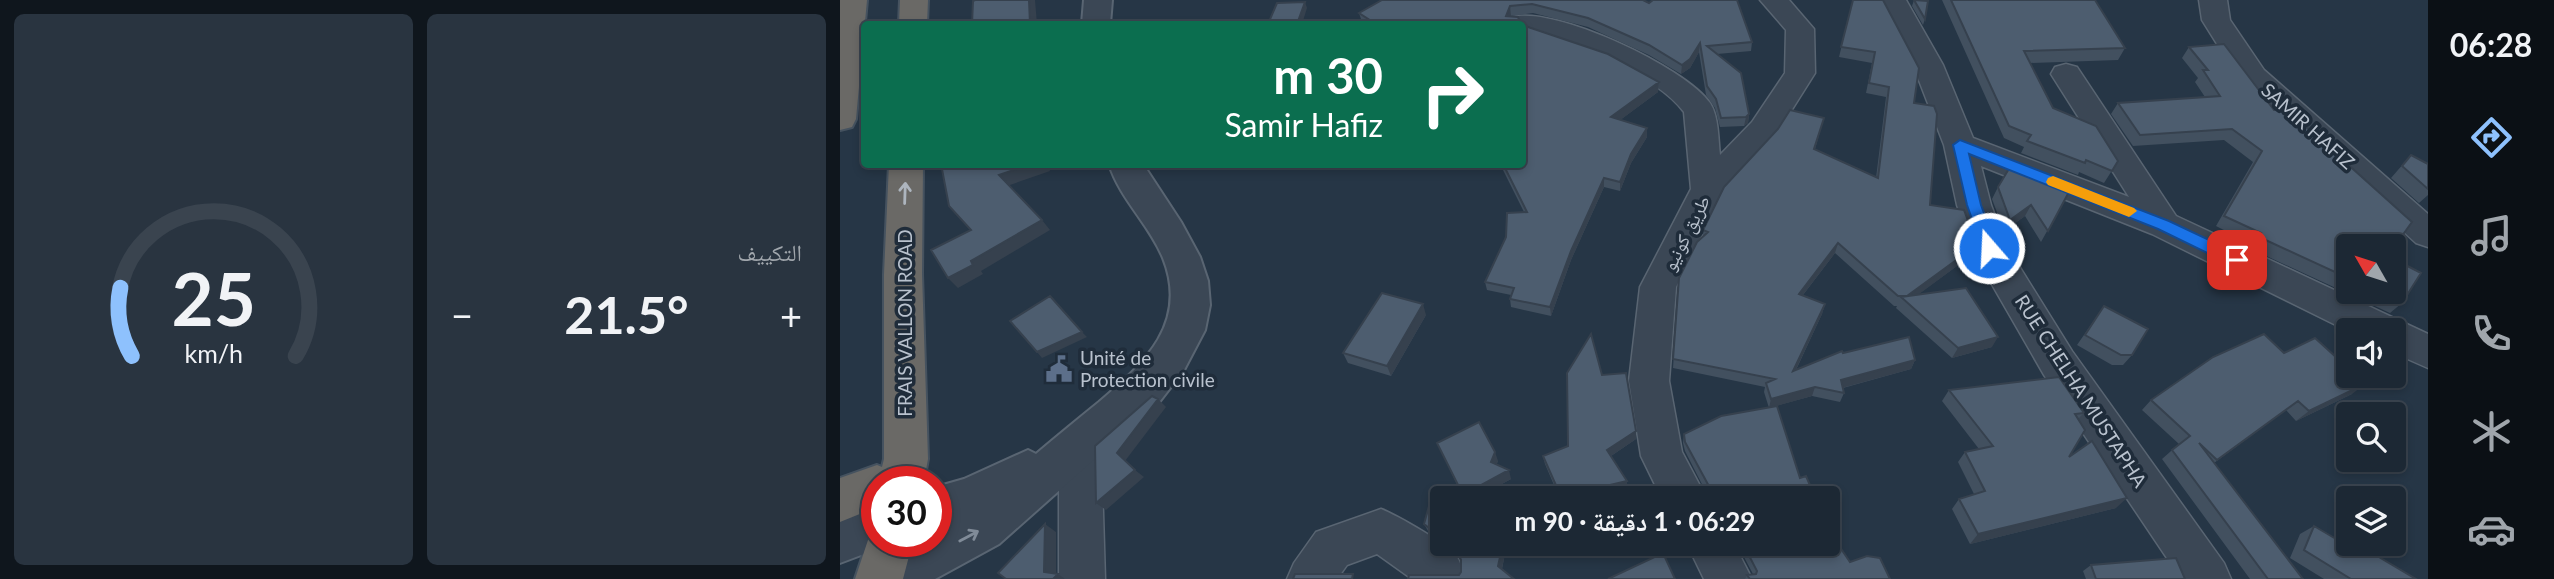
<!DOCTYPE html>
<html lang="ar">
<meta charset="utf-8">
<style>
:root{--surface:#1c2834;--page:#293440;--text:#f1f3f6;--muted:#a0a6ac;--line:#3a444f;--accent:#8ec1fd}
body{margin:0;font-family:Lato,"Noto Naskh Arabic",sans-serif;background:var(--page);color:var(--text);direction:rtl;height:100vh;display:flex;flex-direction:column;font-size:26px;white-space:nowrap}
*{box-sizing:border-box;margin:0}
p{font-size:23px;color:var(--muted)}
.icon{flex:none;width:38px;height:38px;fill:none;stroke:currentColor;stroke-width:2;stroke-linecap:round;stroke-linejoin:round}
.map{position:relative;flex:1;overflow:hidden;direction:ltr}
.side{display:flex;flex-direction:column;gap:14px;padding:14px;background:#0f161d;width:840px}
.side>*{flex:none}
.guide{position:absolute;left:21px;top:21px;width:665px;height:147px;border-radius:7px;box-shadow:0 4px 10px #0003,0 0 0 2px var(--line);direction:rtl;background:#0b6e4f;color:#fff;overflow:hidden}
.needle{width:46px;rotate:309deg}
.fabs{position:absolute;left:1496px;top:234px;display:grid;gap:14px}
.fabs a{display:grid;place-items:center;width:70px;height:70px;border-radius:7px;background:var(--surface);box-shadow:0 4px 10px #0003,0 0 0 2px var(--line);font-size:35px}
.speed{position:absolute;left:21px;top:466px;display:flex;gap:14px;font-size:35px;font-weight:700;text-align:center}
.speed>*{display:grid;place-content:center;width:91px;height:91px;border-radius:50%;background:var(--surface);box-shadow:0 4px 10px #0003,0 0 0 2px var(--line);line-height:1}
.speed .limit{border:10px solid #d22;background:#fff;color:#111}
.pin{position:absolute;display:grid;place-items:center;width:60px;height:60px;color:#fff;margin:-30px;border-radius:14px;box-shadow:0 4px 10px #0006}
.me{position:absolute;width:77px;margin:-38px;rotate:341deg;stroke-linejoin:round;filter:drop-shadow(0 0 5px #0008)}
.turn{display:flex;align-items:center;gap:24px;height:147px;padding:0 28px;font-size:32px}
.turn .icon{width:91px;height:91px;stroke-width:2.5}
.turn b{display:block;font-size:49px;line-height:60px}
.big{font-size:52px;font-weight:700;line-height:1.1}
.side .widget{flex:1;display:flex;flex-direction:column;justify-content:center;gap:10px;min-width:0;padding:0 24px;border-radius:10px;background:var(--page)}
.side .dial{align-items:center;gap:0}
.dial svg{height:182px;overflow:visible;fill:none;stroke:var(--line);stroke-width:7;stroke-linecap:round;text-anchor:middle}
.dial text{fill:var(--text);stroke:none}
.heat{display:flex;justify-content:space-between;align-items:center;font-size:38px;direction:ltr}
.side .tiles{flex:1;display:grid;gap:14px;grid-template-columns:repeat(2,1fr)}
.trip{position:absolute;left:590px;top:486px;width:410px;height:70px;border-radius:7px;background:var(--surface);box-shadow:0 4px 10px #0003,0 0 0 2px var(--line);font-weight:700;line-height:70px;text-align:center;direction:rtl}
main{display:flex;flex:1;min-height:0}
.tabs{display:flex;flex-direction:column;width:126px;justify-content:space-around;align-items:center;background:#0b1015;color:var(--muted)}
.tabs .icon{width:49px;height:49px}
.tabs .selected{color:var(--accent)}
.tabs b{font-size:32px;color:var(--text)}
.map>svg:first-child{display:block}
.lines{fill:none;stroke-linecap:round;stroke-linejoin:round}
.minor-casing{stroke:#596572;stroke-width:3}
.tertiary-casing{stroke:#596572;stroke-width:4}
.trunk-casing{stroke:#45525f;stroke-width:4}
.minor{fill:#3b4755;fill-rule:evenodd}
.tertiary{fill:#3b4755;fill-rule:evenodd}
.trunk{fill:#6a6966;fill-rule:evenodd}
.wall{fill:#42505f}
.shaded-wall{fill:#36414e}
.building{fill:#4d5d6f;stroke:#36414e;stroke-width:2}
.oneway{stroke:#adb5be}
.oneway2{stroke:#808b98}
.route{fill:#1a73e8;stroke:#114b97;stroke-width:2}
.slow{fill:#f59e0b}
.labels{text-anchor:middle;stroke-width:7;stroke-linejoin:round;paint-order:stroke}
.street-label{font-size:19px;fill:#b9c2ce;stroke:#1f2c3a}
.poi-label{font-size:19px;fill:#b9c2ce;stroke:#1f2c3a;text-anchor:start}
</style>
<main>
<nav class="tabs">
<b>06:28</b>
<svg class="icon selected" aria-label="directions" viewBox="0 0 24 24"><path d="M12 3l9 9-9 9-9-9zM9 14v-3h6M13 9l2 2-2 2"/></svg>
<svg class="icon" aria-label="music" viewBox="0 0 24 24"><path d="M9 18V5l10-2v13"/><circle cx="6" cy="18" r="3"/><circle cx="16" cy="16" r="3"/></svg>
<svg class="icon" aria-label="phone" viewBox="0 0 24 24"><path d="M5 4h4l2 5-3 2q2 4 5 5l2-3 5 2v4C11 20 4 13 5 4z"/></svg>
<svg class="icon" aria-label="climate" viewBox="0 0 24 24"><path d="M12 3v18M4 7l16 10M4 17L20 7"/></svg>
<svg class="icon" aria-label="car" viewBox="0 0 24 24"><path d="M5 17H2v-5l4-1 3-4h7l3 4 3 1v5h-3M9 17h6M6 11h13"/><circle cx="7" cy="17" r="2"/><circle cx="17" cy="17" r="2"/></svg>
</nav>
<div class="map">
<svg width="1588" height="579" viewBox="0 0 1588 579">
<rect width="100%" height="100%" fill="#263646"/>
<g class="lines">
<defs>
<path id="minor" d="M 920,0 L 949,0 L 974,29 L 975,73 L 934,138 L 881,196 L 836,287 L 829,381 L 842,452 L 867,499 L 822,499 L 801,456 L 789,381 L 800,287 L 851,189 L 844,112 C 814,72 730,43 682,31 L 682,24 L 669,23 L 673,17 C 715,6 845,67 870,103 C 879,117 878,139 880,155 L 912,122 L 945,73 L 946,30 Z
M 1038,0 L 1066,0 L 1103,65 L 1133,138 L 1289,197 L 1211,74 L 1215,67 L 1226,64 L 1237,67 L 1336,216 L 1588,334 L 1588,368 L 1554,353 L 1554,331 L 1508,331 L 1312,234 L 1141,166 L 1151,205 L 1166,245 L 1232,351 L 1384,563 L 1391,579 L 1341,579 L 1204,375 L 1131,248 L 1117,205 L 1104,145 L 1073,65 Z
M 1359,0 L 1387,0 L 1390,20 L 1424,70 L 1588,214 L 1588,247 L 1576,243 L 1402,84 L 1362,20 Z
M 240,427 L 255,433 L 261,446 L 265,579 L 219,579 L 219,446 L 225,433 Z
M 541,509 C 556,515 610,545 617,557 C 621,564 623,571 622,579 L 572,579 L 537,554 L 507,565 L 497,579 L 447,579 L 454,563 L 476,532 Z
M 847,544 L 894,544 L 912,579 L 864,579 Z"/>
<path id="tertiary" d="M 244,0 L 272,0 L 270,24 L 242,24 Z
M 269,164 L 303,164 L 341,222 L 360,257 L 368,281 L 370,305 L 365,330 L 344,370 L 320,401 L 159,544 L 95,579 L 23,579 L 30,562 L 71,541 L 96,541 L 96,487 L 124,479 L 188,450 L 196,454 C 217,436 238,419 259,402 C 305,363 349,323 323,258 C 309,224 280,199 269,164 Z
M 37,505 L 37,541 L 54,541 L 53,543 L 0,563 L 0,517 Z"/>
<path id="trunk" d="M 0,0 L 27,0 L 16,119 L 12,127 L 0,130 Z
M 60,0 L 88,0 L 87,24 L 59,24 Z
M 49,164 L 83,164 L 82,274 L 88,459 L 84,481 L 37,481 L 37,507 L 0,522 L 0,478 L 37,465 L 42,467 L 44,459 L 44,274 Z
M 37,523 L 37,541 L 73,541 L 63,579 L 15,579 L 33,525 Z"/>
</defs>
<!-- minor casing -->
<use href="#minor" class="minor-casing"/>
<!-- tertiary casing -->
<use href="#tertiary" class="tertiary-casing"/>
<!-- trunk casing -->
<use href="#trunk" class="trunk-casing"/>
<!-- minor -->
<use href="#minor" class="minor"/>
<!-- tertiary -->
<use href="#tertiary" class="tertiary"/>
<!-- trunk -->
<use href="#trunk" class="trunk"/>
</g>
<!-- wall -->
<path class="wall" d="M 542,0 L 809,3 L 912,42 L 911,51 L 877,54 L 909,114 L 908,123 L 904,126 L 880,127 L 875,108 L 866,95 L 859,52 L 850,68 L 841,74 L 809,55 L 748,27 L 693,13 L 671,16 L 681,24 L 525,24 L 522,22 L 519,13 Z
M 1013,0 L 1074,103 L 1090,205 L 1137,245 L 1132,255 L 1077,295 L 1152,347 L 1112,358 L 1056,308 L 1057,306 L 1054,306 L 995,253 L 963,295 L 985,304 L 982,314 L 956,370 L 1003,353 L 1075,360 L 1071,369 L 1003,388 L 1004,393 L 1000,402 L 972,396 L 932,407 L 960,478 L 976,499 L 868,499 L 868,496 L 845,451 L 843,443 L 844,434 L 929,408 L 924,392 L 925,387 L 833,368 L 839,278 L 863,237 L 863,230 L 984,118 L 975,149 L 1036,178 L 1046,97 L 1026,93 L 1032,63 L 999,57 Z
M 1074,0 L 1085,19 L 1083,25 L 1072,6 Z
M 1102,0 L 1255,0 L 1285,48 L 1278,60 L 1190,63 L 1213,108 L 1278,161 L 1264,183 L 1239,172 L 1238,175 L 1181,153 L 1184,147 L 1164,138 Z
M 1349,47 L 1508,247 L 1508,292 L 1554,292 L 1562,303 L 1550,313 L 1409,248 L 1411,244 L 1376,226 L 1413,162 L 1384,140 L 1293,146 L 1271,114 L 1278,103 L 1365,97 L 1355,82 L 1358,78 L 1342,58 Z
M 819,82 L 818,92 L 780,120 L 807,128 L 807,137 L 791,163 L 780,191 L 764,187 L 731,260 L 711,316 L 671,307 L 670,299 L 671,295 L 647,290 L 645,282 L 684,212 L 660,164 L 682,164 Z
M 1571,155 L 1588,164 L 1588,195 L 1579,203 L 1551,178 Z
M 1158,187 L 1230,190 L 1201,242 L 1185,216 L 1164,231 L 1152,199 Z
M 1264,306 L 1292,355 L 1283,365 L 1272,365 L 1237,345 Z
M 586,315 L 551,376 L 508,363 L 503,353 Z
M 1444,353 L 1512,394 L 1456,421 L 1446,410 L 1374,463 L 1463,579 L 1410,579 L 1322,459 L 1339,444 L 1302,410 L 1311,400 Z
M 762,375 L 796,439 L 771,456 L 787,489 L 752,497 L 753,499 L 720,499 L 705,464 L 703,456 L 728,446 Z
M 1109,390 L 1244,413 L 1238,419 L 1229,457 L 1276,508 L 1130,544 L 1112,509 L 1119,499 L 1134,494 L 1118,462 L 1125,452 L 1139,449 L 1102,401 Z
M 597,443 L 658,461 L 656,465 L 671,479 L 634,499 L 624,499 Z
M 602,507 L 602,542 L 588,531 L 584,524 Z
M 1474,526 L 1521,554 L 1527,550 L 1576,579 L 1484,579 L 1450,558 L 1460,534 Z
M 605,544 L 667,544 L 662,569 L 674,579 L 619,575 L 621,572 L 621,560 L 619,555 Z
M 897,544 L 987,544 L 1010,562 L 1050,579 L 905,579 L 907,575 L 913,574 Z
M 1251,565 L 1345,579 L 1246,579 L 1243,571 Z"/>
<!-- shaded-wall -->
<path class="shaded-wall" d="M 189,0 L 195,0 L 197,24 L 190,24 Z
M 465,2 L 467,8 L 462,24 L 457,24 Z
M 670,6 L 671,16 L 667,24 L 666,16 Z
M 860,43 L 859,52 L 850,68 L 841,74 L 842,65 Z
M 819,82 L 818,92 L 771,127 L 771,117 Z
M 909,114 L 908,123 L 904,126 L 906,117 Z
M 807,128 L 807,137 L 791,163 L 780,191 L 780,182 L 791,154 Z
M 191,164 L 208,164 L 210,171 L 167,186 L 159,175 Z
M 764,178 L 764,187 L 731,260 L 711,316 L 710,307 L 731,251 Z
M 1191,205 L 1185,216 L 1164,231 L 1170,220 Z
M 202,220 L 210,230 L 141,271 L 143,274 L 118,288 L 108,278 L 131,261 Z
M 998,243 L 995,253 L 956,304 L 959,294 Z
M 1137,245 L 1132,255 L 1067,303 L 1067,296 Z
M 583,304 L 586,315 L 551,376 L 547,366 Z
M 985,304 L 982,314 L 951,380 L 953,371 Z
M 242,332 L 247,337 L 202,358 L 197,352 Z
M 1158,337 L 1152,347 L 1112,358 L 1118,348 Z
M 1075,360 L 1071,369 L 998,389 L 1001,380 Z
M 1525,384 L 1512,394 L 1456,421 L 1469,411 Z
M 975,387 L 972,396 L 929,408 L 931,399 Z
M 318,399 L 326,407 L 285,461 L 277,453 Z
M 796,431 L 796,439 L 768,458 L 767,450 Z
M 655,452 L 658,461 L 654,471 L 651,462 Z
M 295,470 L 304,477 L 266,510 L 256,503 Z
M 669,470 L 671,479 L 634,499 L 624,499 L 623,495 Z
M 787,481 L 787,489 L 750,497 L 749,490 Z
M 1287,498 L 1276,508 L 1130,544 L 1138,534 Z
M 205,524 L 216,532 L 216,576 L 218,574 L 225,579 L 213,579 L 204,572 Z
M 663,544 L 667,544 L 661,573 L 658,566 Z"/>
<!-- building -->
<path class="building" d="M 135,0 L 189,0 L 190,24 L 132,24 L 133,1 Z
M 542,0 L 803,0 L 809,3 L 813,0 L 897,0 L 912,42 L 867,46 L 901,73 L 909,114 L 906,117 L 881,118 L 876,99 L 867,86 L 860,43 L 850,59 L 842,65 L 809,45 L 748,18 L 692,4 L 670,6 L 666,16 L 678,17 L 681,24 L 536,24 L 519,13 Z
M 1013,0 L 1043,0 L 1079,68 L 1074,103 L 1094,106 L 1097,114 L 1090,205 L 1124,210 L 1137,245 L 1067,296 L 1058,296 L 998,243 L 959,294 L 985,304 L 953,371 L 1002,351 L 1003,353 L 1069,337 L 1075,360 L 1001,380 L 1004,393 L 975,387 L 931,399 L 926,383 L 935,379 L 833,359 L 839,278 L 857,242 L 868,232 L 863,230 L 884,187 L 938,129 L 950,110 L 984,118 L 974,149 L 1038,178 L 1049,87 L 1029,83 L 1035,52 L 1001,47 Z
M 1074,0 L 1088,1 L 1085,19 Z
M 1111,0 L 1255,0 L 1285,48 L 1184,51 L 1213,108 L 1256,126 L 1278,161 L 1272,171 L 1246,160 L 1245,163 L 1187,141 L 1191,135 L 1169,126 Z
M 465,2 L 457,24 L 428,24 L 437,3 Z
M 682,25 L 768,54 L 819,82 L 771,117 L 807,128 L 791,154 L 780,182 L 764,178 L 731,251 L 710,307 L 670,299 L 674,288 L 645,282 L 666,237 L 667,213 L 687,212 L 663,164 L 682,164 Z
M 1384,44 L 1434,110 L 1445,108 L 1572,222 L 1554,247 L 1508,247 L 1508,278 L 1419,237 L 1421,233 L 1384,216 L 1422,151 L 1392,129 L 1300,135 L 1278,103 L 1380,96 L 1363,70 L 1368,70 L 1349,47 Z
M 1571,155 L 1588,164 L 1588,189 L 1562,166 Z
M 101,164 L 191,164 L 159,175 L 202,220 L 131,261 L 133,265 L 108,278 L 91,250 L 131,230 L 109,206 Z
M 1170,167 L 1230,190 L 1208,231 L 1191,205 L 1170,220 L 1158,187 Z
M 1554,259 L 1581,273 L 1562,303 L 1539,292 L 1554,292 Z
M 1126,288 L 1158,337 L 1118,348 L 1061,297 Z
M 542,293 L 583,304 L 547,366 L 503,353 Z
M 210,296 L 242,332 L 197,352 L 170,321 Z
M 1264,306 L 1308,329 L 1292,355 L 1281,355 L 1245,335 Z
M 751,334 L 762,375 L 786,373 L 796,431 L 767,450 L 787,481 L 749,490 L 753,498 L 752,499 L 722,499 L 703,456 L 728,446 L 727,373 Z
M 1424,334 L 1444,353 L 1475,338 L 1508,368 L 1508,376 L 1517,376 L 1525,384 L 1469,411 L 1458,401 L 1377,460 L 1359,443 L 1463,579 L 1428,579 L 1332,450 L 1350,436 L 1311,400 L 1373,357 Z
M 1219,377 L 1244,413 L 1235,414 L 1245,430 L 1229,457 L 1252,441 L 1287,498 L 1138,534 L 1119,499 L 1145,491 L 1125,452 L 1153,446 L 1109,390 Z
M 312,396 L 318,399 L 277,453 L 295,470 L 256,503 L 255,446 Z
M 937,406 L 960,478 L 966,476 L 976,499 L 872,499 L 869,493 L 871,490 L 845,442 L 844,434 L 881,416 Z
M 639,422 L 655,452 L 651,462 L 669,470 L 623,495 L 597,443 Z
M 589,506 L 602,507 L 602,538 L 584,524 Z
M 205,524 L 204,572 L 218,574 L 213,579 L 166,579 L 158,573 Z
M 1474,526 L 1525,556 L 1527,550 L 1576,579 L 1511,579 L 1464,550 Z
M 987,528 L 1010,562 L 1027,556 L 1040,558 L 1050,579 L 910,579 L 907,575 L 916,574 L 917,571 L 903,544 L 987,544 Z
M 611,544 L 663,544 L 658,566 L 674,579 L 568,579 L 569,575 L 619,575 L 621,572 L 621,560 L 616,548 Z
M 823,553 L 835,579 L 768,579 Z
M 1336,558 L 1345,579 L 1256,579 L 1251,565 Z
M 455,574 L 513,574 L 512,579 L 453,579 Z"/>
<!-- one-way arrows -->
<defs><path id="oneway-shaft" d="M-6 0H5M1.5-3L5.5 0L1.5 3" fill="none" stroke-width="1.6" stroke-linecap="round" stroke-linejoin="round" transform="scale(1.75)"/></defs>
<use class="oneway" href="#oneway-shaft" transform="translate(65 193) rotate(-88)"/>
<use class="oneway2" href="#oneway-shaft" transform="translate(129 536) rotate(-28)"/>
<!-- route -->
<path class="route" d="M 1120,140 L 1329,221 L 1403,256 L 1405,260 L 1403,265 L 1392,265 L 1318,229 L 1129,154 L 1141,205 L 1157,248 L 1149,254 L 1144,253 L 1127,205 L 1113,145 Z"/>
<!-- slow -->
<path class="slow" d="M 1213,176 L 1294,208 L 1297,211 L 1289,217 L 1208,185 L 1206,182 L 1208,178 Z"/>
<!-- icons -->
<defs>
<symbol id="civic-bare" viewBox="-9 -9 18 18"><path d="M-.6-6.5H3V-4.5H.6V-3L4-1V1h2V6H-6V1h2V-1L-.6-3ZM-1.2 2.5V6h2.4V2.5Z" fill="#5c6f8a" stroke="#1f2c3a" stroke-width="2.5" paint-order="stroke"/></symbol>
</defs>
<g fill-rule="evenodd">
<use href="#civic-bare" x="200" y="350" width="38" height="38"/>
</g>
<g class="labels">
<!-- street labels -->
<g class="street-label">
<text transform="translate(1468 126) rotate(42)" y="7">SAMIR HAFIZ</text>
<text transform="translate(846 233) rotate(-63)" y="7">طريق كونيو</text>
<text transform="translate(65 323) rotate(-90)" y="7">FRAIS VALLON ROAD</text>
<text transform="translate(1241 391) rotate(57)" y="7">RUE CHELHA MUSTAPHA</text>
</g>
<!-- poi labels -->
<g class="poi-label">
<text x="240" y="365">Unité de<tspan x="240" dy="22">Protection civile</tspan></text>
</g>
</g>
</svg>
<div class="fabs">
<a><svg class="needle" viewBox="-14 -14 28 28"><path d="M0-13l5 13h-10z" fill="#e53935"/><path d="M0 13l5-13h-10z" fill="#a0a6ac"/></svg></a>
<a><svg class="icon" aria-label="sound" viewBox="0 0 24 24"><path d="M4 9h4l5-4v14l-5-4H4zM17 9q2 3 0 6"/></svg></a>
<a><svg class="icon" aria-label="search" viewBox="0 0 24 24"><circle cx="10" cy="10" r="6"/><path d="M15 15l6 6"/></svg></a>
<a><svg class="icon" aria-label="layers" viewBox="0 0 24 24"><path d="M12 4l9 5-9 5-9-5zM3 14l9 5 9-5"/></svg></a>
</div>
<div class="speed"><div class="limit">30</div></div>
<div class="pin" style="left:1397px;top:260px;background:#d93025"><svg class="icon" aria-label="arrive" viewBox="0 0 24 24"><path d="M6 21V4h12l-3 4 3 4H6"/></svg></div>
<svg class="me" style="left:1149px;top:248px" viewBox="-20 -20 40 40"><circle r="17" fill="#1a73e8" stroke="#fff" stroke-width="3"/><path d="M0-11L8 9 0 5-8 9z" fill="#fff"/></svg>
<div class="trip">06:29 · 1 دقيقة · 90 m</div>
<div class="guide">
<div class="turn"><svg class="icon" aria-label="right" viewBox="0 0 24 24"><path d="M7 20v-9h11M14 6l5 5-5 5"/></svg><div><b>30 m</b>Samir Hafiz</div></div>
</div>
</div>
<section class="side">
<div class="tiles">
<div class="widget"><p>التكييف</p>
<div class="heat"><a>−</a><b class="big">21.5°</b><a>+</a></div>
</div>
<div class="widget dial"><svg viewBox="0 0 100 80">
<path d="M14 69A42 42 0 1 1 86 69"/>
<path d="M14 69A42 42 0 0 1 9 39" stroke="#8ec1fd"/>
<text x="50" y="56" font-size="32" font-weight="700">25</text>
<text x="50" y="72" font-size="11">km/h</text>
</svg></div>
</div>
</section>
</main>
